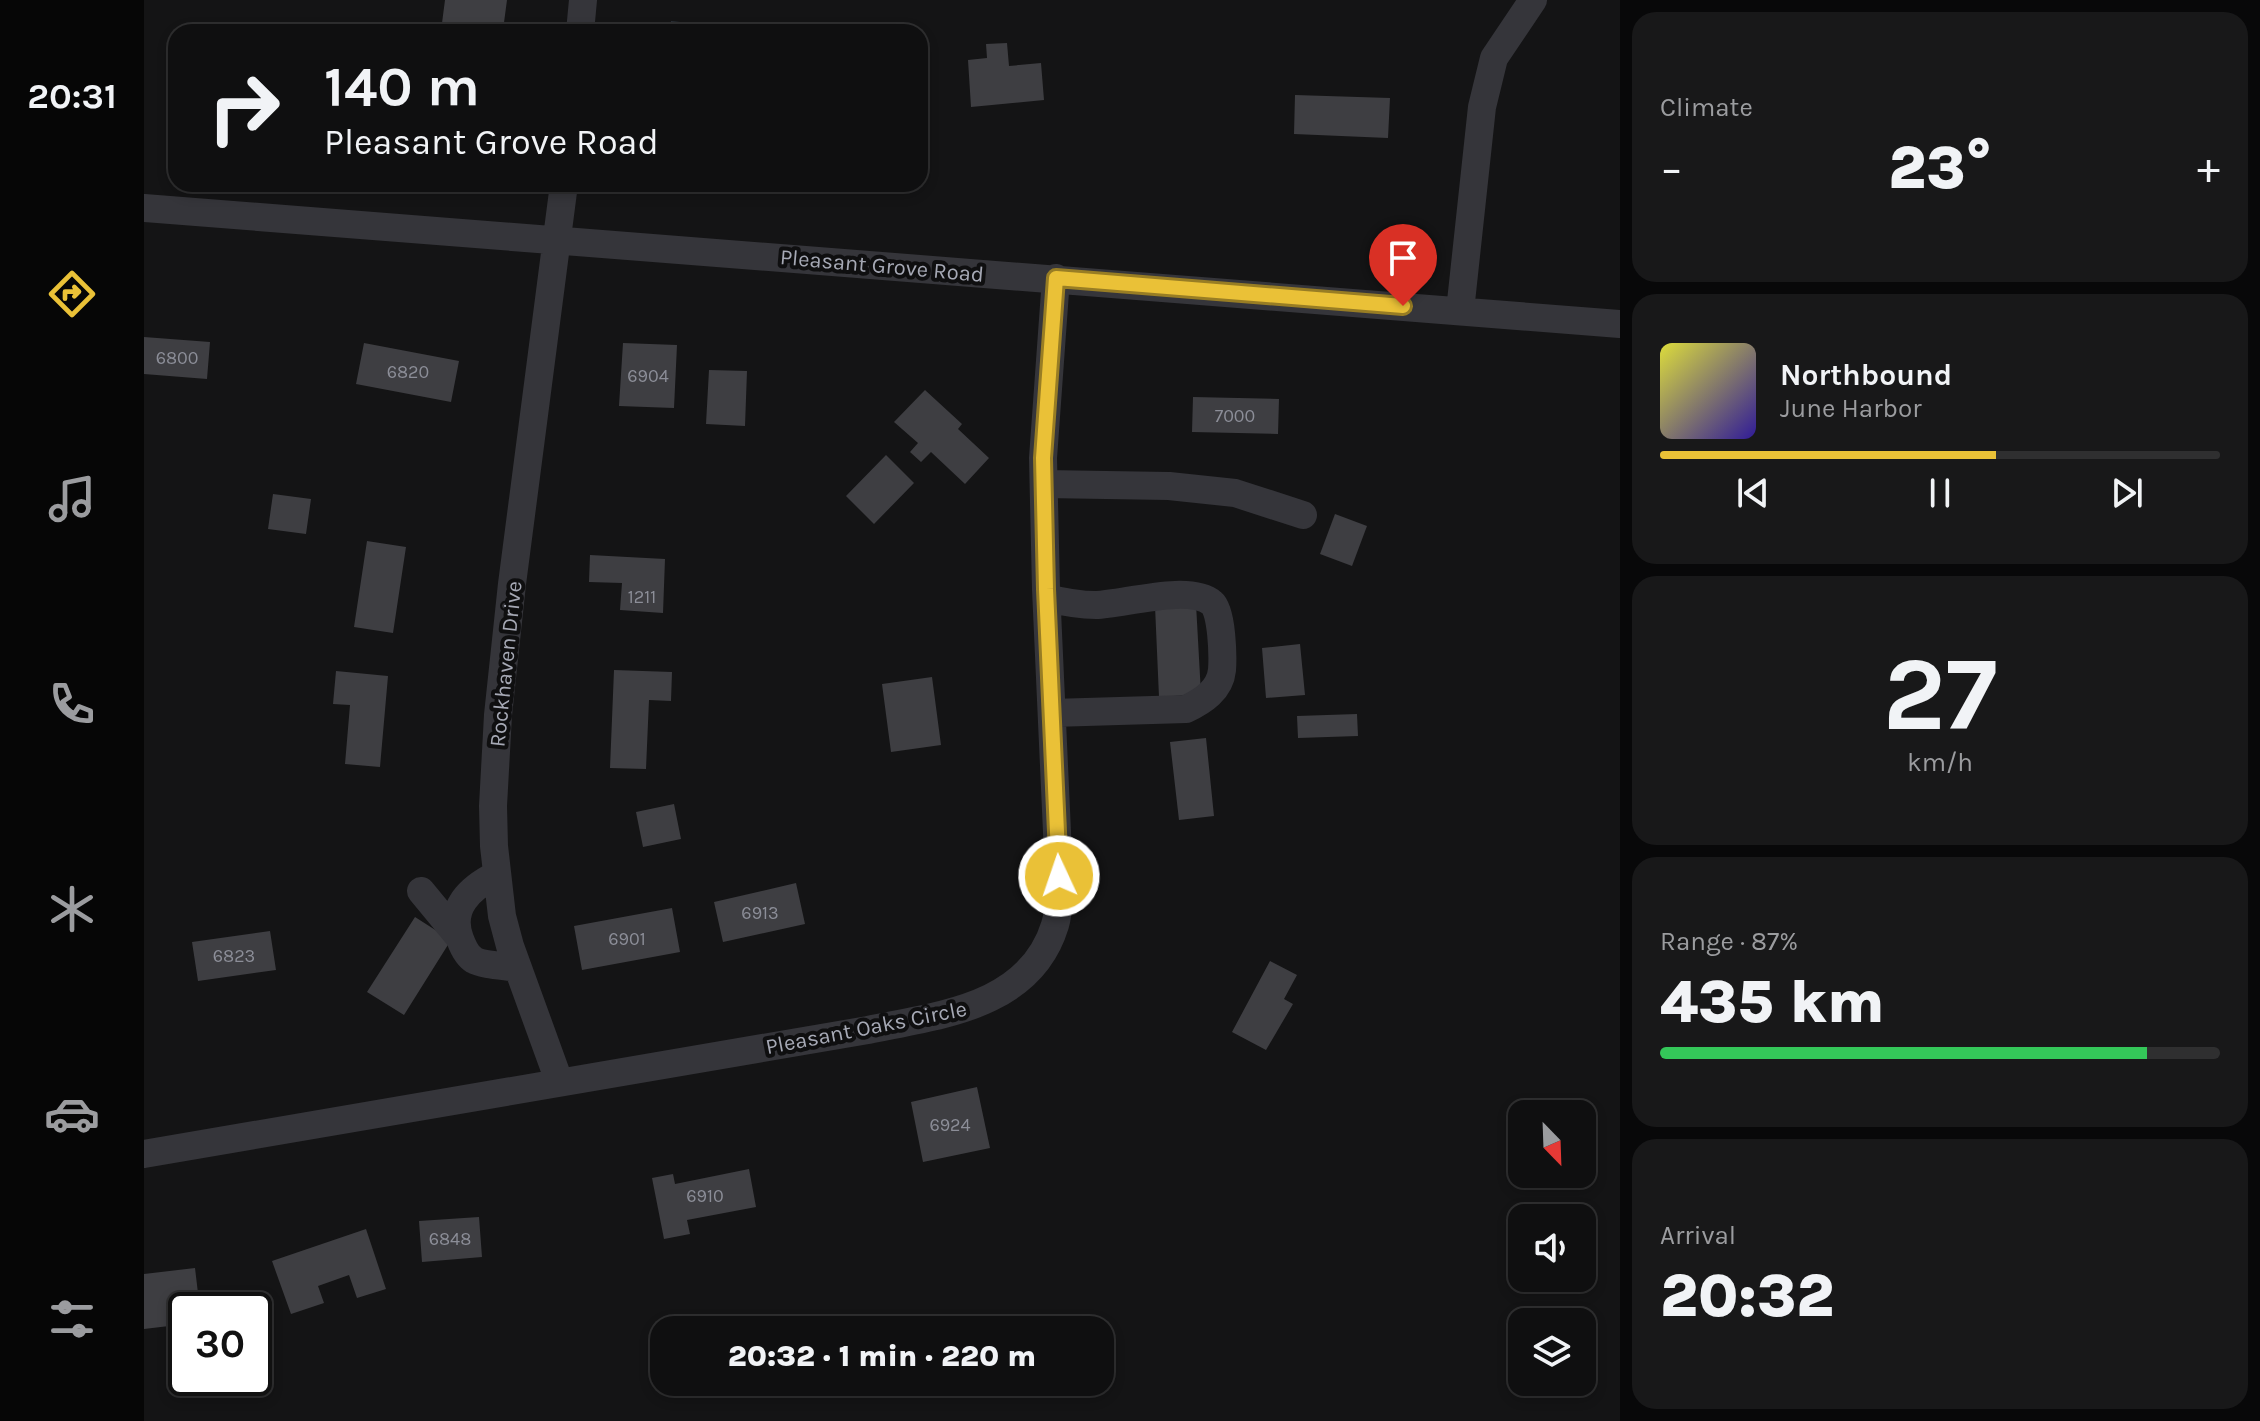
<!DOCTYPE html>
<meta charset="utf-8">
<style>
:root{--surface:#0f0f10;--page:#181819;--text:#f1f3f6;--muted:#9b9c9f;--line:#2f2f30;--accent:#eac137}
body{margin:0;font-family:Karla,sans-serif;background:var(--page);color:var(--text);height:100vh;display:flex;flex-direction:column;font-size:30px;white-space:nowrap}
*{box-sizing:border-box;margin:0}
p{font-size:26px;color:var(--muted)}
.icon{flex:none;width:44px;height:44px;fill:none;stroke:currentColor;stroke-width:2;stroke-linecap:round;stroke-linejoin:round}
.map{position:relative;flex:1;overflow:hidden}
.side{display:flex;flex-direction:column;gap:12px;padding:12px;background:#080809;width:640px}
.side>*{flex:none}
.hud{position:absolute;left:24px;top:24px;width:760px;height:168px;border-radius:24px;box-shadow:0 4px 12px #0003,0 0 0 2px var(--line);background:#0f0f10;color:var(--text);overflow:hidden}
.needle{width:52px;rotate:157deg}
.controls{position:absolute;left:1364px;top:1100px;display:grid;gap:16px}
.controls a{display:grid;place-items:center;width:88px;height:88px;border-radius:16px;background:var(--surface);box-shadow:0 4px 12px #0003,0 0 0 2px var(--line);font-size:40px}
.speed{position:absolute;left:24px;top:1292px;display:flex;gap:16px;font-size:40px;font-weight:700;text-align:center}
.speed>*{display:grid;place-content:center;width:104px;height:104px;border-radius:50%;background:var(--surface);box-shadow:0 4px 12px #0003,0 0 0 2px var(--line);line-height:1}
.speed .limit{border:4px solid #111;border-radius:12px;background:#fff;color:#111}
.pin{position:absolute;display:grid;place-items:center;width:68px;height:68px;color:#fff;margin:-82px -34px;border-radius:50% 50% 50% 0;rotate:-45deg;box-shadow:0 0 8px #0007}
.pin .icon{rotate:45deg}
.me{position:absolute;width:88px;margin:-44px;rotate:357deg;stroke-linejoin:round;filter:drop-shadow(0 0 6px #0008)}
.turn{display:flex;align-items:center;gap:28px;height:168px;padding:0 24px;font-size:36px}
.turn .icon{width:104px;height:104px;stroke-width:2.5}
.turn b{display:block;font-size:56px;line-height:68px}
.big{font-size:60px;font-weight:800;line-height:1.1}
.side .tile{flex:1;display:flex;flex-direction:column;justify-content:center;gap:12px;min-width:0;padding:0 28px;border-radius:24px;background:var(--page)}
.side .dial{align-items:center;gap:0}
.dial b{font-size:104px;line-height:1}
.song{display:flex;align-items:center;gap:24px}
.cover{width:96px;height:96px;border-radius:12px;background:linear-gradient(135deg,hsl(60 70% 55%),hsl(250 70% 35%))}
.played{height:8px;border-radius:4px;background:linear-gradient(90deg,var(--accent) 60%,var(--line) 60%)}
.keys{display:flex;justify-content:space-around;direction:ltr}
.heat{display:flex;justify-content:space-between;align-items:center;font-size:44px;direction:ltr}
.charge{height:12px;border-radius:6px;background:linear-gradient(90deg,#34c759 87%,var(--line) 0)}
.trip{position:absolute;left:506px;top:1316px;width:464px;height:80px;border-radius:24px;background:var(--surface);box-shadow:0 4px 12px #0003,0 0 0 2px var(--line);font-weight:800;line-height:80px;text-align:center}
main{display:flex;flex:1;min-height:0}
.tabs{display:flex;flex-direction:column;width:144px;justify-content:space-around;align-items:center;background:#060606;color:var(--muted)}
.tabs .icon{width:56px;height:56px}
.tabs .current{color:var(--accent)}
.tabs b{font-size:36px;color:var(--text)}
.map>svg:first-child{display:block}
.water{fill:#2b3139}
.building{fill:#3e3e42}
.lines{fill:none;stroke-linecap:round;stroke-linejoin:round}
.minor{stroke:#35353a;stroke-width:28}
.route-casing{stroke:#987d24;stroke-width:20}
.route{stroke:#eac137;stroke-width:14}
.labels{text-anchor:middle;stroke-width:8;stroke-linejoin:round;paint-order:stroke}
.number-label{font-size:18px;fill:#8c8e98}
.street-label{font-size:22px;fill:#a6a9b5;stroke:#0f0f10}
</style>
<main>
<nav class="tabs">
<b>20:31</b>
<svg class="icon current" aria-label="directions" viewBox="0 0 24 24"><path d="M12 3l9 9-9 9-9-9zM9 14v-3h6M13 9l2 2-2 2"/></svg>
<svg class="icon" aria-label="music" viewBox="0 0 24 24"><path d="M9 18V5l10-2v13"/><circle cx="6" cy="18" r="3"/><circle cx="16" cy="16" r="3"/></svg>
<svg class="icon" aria-label="phone" viewBox="0 0 24 24"><path d="M5 4h4l2 5-3 2q2 4 5 5l2-3 5 2v4C11 20 4 13 5 4z"/></svg>
<svg class="icon" aria-label="climate" viewBox="0 0 24 24"><path d="M12 3v18M4 7l16 10M4 17L20 7"/></svg>
<svg class="icon" aria-label="car" viewBox="0 0 24 24"><path d="M5 17H2v-5l4-1 3-4h7l3 4 3 1v5h-3M9 17h6M6 11h13"/><circle cx="7" cy="17" r="2"/><circle cx="17" cy="17" r="2"/></svg>
<svg class="icon" aria-label="filters" viewBox="0 0 24 24"><path d="M4 7h16M4 17h16"/><circle cx="9" cy="7" r="2"/><circle cx="15" cy="17" r="2"/></svg>
</nav>
<div class="map">
<svg width="1476" height="1421" viewBox="0 0 1476 1421">
<rect width="100%" height="100%" fill="#141415"/>
<!-- water -->
<path class="water" d="M 527,21 L 599,29 L 599,32 L 526,32 Z"/>
<!-- building -->
<path class="building" d="M 301,0 L 363,0 L 359,30 L 298,23 Z
M 863,43 L 865,66 L 897,63 L 900,100 L 827,107 L 824,60 L 843,58 L 842,44 Z
M 1151,95 L 1246,98 L 1244,138 L 1150,134 Z
M 0,337 L 66,342 L 63,379 L 0,374 Z
M 220,343 L 315,361 L 307,402 L 212,384 Z
M 479,343 L 533,345 L 530,408 L 475,406 Z
M 565,370 L 603,371 L 601,426 L 562,424 Z
M 781,390 L 818,424 L 814,429 L 845,458 L 821,484 L 787,452 L 777,462 L 766,452 L 774,443 L 750,422 Z
M 1049,397 L 1135,399 L 1134,434 L 1048,432 Z
M 742,455 L 770,483 L 730,524 L 702,496 Z
M 129,494 L 167,499 L 162,534 L 124,529 Z
M 1191,514 L 1223,526 L 1208,566 L 1176,554 Z
M 223,541 L 262,547 L 249,633 L 210,627 Z
M 446,555 L 521,559 L 519,613 L 476,610 L 478,583 L 445,582 Z
M 1052,604 L 1057,694 L 1015,697 L 1011,606 Z
M 1156,644 L 1161,695 L 1122,698 L 1118,648 Z
M 470,670 L 528,672 L 527,701 L 505,700 L 502,769 L 466,768 Z
M 192,671 L 244,676 L 236,767 L 201,764 L 206,705 L 189,704 Z
M 788,677 L 797,745 L 747,752 L 738,684 Z
M 1213,714 L 1214,736 L 1154,738 L 1153,716 Z
M 1062,738 L 1070,816 L 1035,820 L 1026,742 Z
M 530,804 L 537,839 L 499,847 L 492,812 Z
M 652,883 L 661,924 L 579,942 L 570,902 Z
M 528,908 L 536,952 L 438,970 L 430,926 Z
M 271,917 L 307,940 L 260,1015 L 223,992 Z
M 126,931 L 132,970 L 54,981 L 48,942 Z
M 1126,961 L 1153,975 L 1140,999 L 1149,1004 L 1122,1050 L 1088,1032 Z
M 833,1087 L 846,1148 L 779,1162 L 767,1102 Z
M 605,1169 L 612,1207 L 543,1220 L 546,1234 L 520,1239 L 508,1178 L 529,1174 L 531,1184 Z
M 335,1217 L 338,1257 L 278,1262 L 275,1221 Z
M 222,1229 L 242,1289 L 213,1298 L 205,1275 L 174,1286 L 180,1303 L 147,1314 L 128,1261 Z
M 51,1268 L 56,1310 L 42,1310 L 42,1324 L 0,1329 L 0,1274 Z"/>
<g class="lines">
<!-- minor -->
<path class="minor" d="M 436,32 L 439,0
M 0,208 L 1476,324
M 1316,311 L 1338,107 L 1350,58 L 1389,0
M 900,484 L 1025,486 L 1091,493 L 1159,515
M 903,598 C 919,602 935,605 952,605 C 980,604 1046,584 1068,603 C 1078,611 1079,656 1078,670 C 1076,690 1059,701 1042,709 L 908,713
M 352,875 C 326,888 304,908 316,939 C 319,947 323,956 330,960 C 338,965 363,966 374,968
M 277,891 L 315,937
M 415,1081 L 366,946 L 358,916 L 350,846 L 349,806 L 354,715 L 368,584 L 420,184
M 0,1154 L 724,1030 C 796,1015 886,1007 911,925 C 916,910 914,892 915,876 L 902,589 L 899,458 L 912,278"/>
</g>
<g class="lines">
<defs>
<path id="route" d="M 915,876 L 902,589 L 899,458 L 912,278 L 1259,306"/>
</defs>
<!-- route casing -->
<use href="#route" class="route-casing"/>
<!-- route -->
<use href="#route" class="route"/>
</g>
<g class="labels">
<!-- number labels -->
<g class="number-label">
<text x="33" y="364">6800</text>
<text x="264" y="378">6820</text>
<text x="504" y="382">6904</text>
<text x="1091" y="422">7000</text>
<text x="498" y="603">1211</text>
<text x="616" y="919">6913</text>
<text x="483" y="945">6901</text>
<text x="90" y="962">6823</text>
<text x="806" y="1131">6924</text>
<text x="561" y="1202">6910</text>
<text x="306" y="1245">6848</text>
</g>
<!-- street labels -->
<g class="street-label">
<text transform="translate(738 265) rotate(5)" y="8">Pleasant Grove Road</text>
<text transform="translate(361 664) rotate(-84)" y="8">Rockhaven Drive</text>
<text transform="translate(722 1027) rotate(-11)" y="8">Pleasant Oaks Circle</text>
</g>
</g>
</svg>
<div class="controls">
<a><svg class="needle" viewBox="-14 -14 28 28"><path d="M0-13l5 13h-10z" fill="#e53935"/><path d="M0 13l5-13h-10z" fill="#9b9c9f"/></svg></a>
<a><svg class="icon" aria-label="sound" viewBox="0 0 24 24"><path d="M4 9h4l5-4v14l-5-4H4zM17 9q2 3 0 6"/></svg></a>
<a><svg class="icon" aria-label="layers" viewBox="0 0 24 24"><path d="M12 4l9 5-9 5-9-5zM3 14l9 5 9-5"/></svg></a>
</div>
<div class="speed"><div class="limit">30</div></div>
<div class="pin" style="left:1259px;top:306px;background:#d93025"><svg class="icon" aria-label="arrive" viewBox="0 0 24 24"><path d="M6 21V4h12l-3 4 3 4H6"/></svg></div>
<svg class="me" style="left:915px;top:876px" viewBox="-20 -20 40 40"><circle r="17" fill="#eac137" stroke="#fff" stroke-width="3"/><path d="M0-11L8 9 0 5-8 9z" fill="#fff"/></svg>
<div class="trip">20:32 · 1 min · 220 m</div>
<div class="hud">
<div class="turn"><svg class="icon" aria-label="right" viewBox="0 0 24 24"><path d="M7 20v-9h11M14 6l5 5-5 5"/></svg><div><b>140 m</b>Pleasant Grove Road</div></div>
</div>
</div>
<section class="side">
<div class="tile"><p>Climate</p>
<div class="heat"><a>−</a><b class="big">23°</b><a>+</a></div>
</div>
<div class="tile">
<div class="song"><i class="cover"></i><div><b>Northbound</b><p>June Harbor</p></div></div>
<div class="played"></div>
<div class="keys"><svg class="icon" aria-label="previous" viewBox="0 0 24 24"><path d="M18 5L8 12l10 7zM5 5v14"/></svg><svg class="icon" aria-label="pause" viewBox="0 0 24 24"><path d="M8 5v14M16 5v14"/></svg><svg class="icon" aria-label="next" viewBox="0 0 24 24"><path d="M6 5l10 7-10 7zM19 5v14"/></svg></div>
</div>
<div class="tile dial"><b>27</b><p>km/h</p></div>
<div class="tile"><p>Range · 87%</p><b class="big">435 km</b><div class="charge"></div></div>
<div class="tile"><p>Arrival</p><b class="big">20:32</b></div>
</section>
</main>
